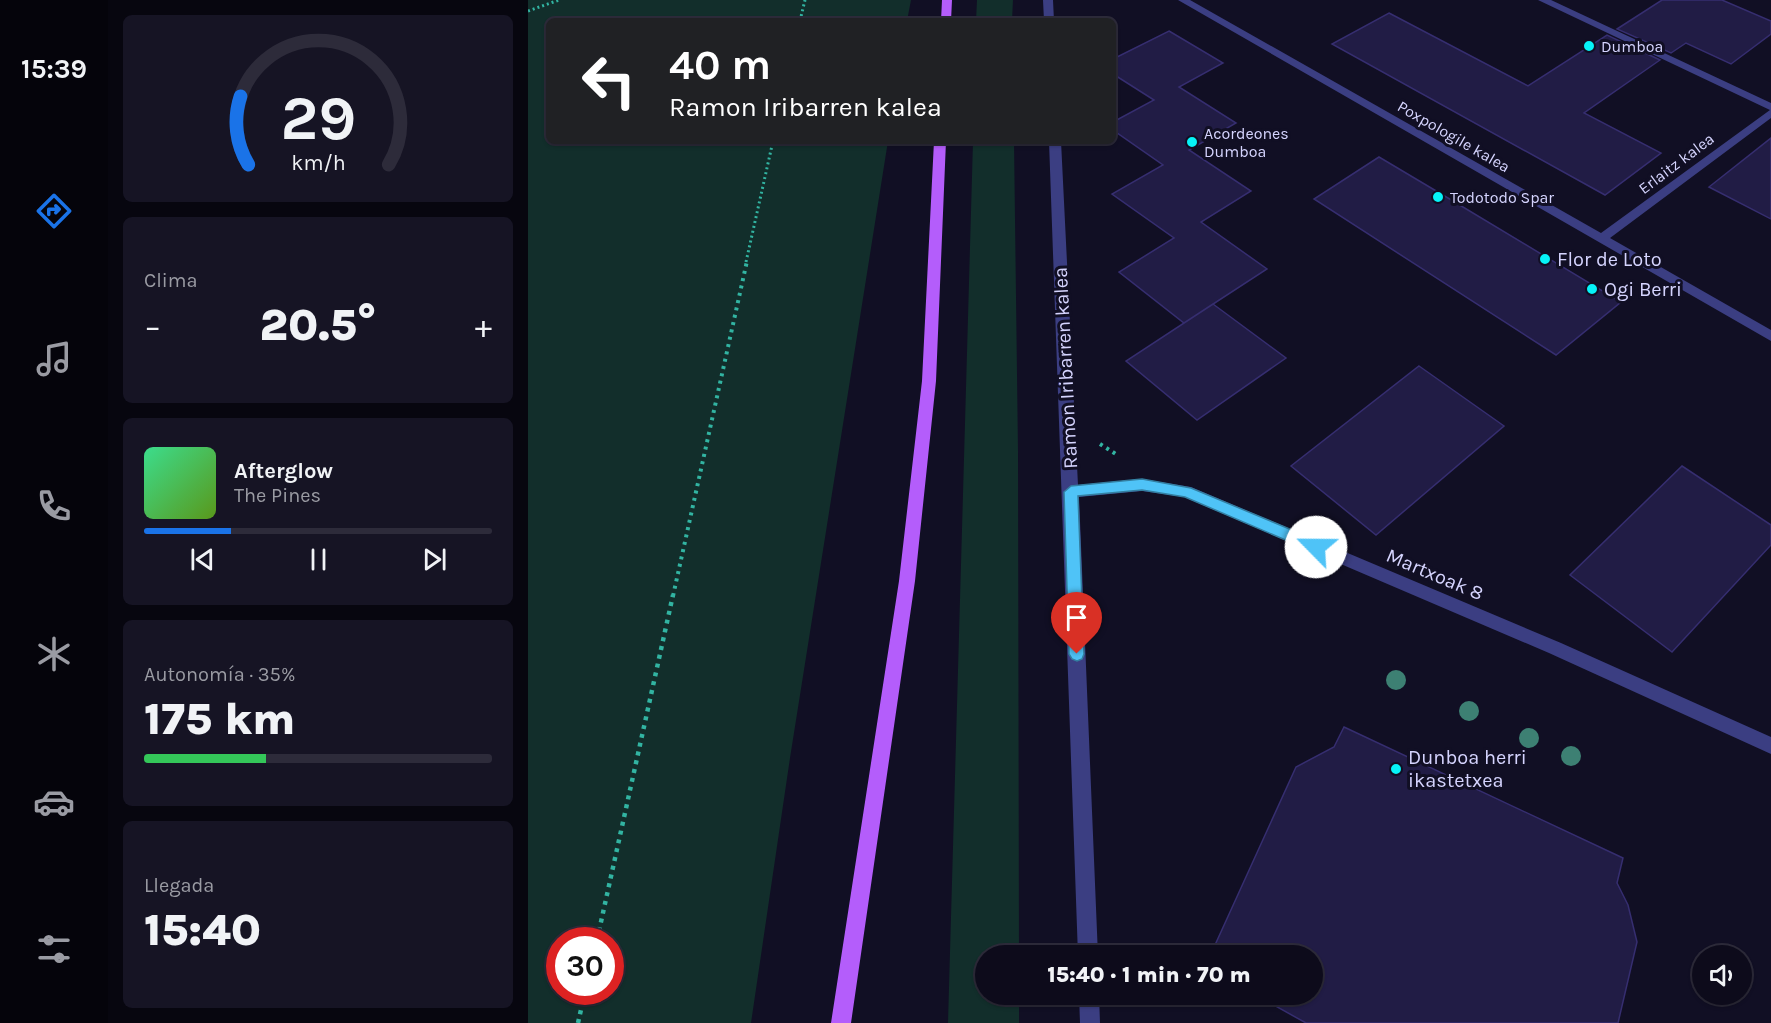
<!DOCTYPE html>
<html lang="es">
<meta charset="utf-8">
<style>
:root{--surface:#0d0b1b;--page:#161424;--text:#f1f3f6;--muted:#9a9ba3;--line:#2d2b3a;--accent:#1a73e8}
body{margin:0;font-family:Karla,sans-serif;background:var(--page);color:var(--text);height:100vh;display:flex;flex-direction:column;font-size:22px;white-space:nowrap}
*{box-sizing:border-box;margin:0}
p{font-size:20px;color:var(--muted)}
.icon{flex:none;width:33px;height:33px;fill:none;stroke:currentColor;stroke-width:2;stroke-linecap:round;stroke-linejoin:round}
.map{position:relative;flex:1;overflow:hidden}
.side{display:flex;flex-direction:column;gap:15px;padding:15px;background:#07060f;width:420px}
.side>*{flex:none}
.top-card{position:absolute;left:18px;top:18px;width:570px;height:126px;border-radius:9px;box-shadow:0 2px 4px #0004,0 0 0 2px var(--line);background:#202124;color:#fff;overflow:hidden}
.fabs{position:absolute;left:1164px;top:945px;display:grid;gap:12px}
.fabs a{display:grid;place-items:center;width:60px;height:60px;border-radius:50%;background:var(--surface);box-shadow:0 2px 4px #0004,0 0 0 2px var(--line);font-size:30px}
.speed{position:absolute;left:18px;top:927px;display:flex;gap:12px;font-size:30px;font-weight:700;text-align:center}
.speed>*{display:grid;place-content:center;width:78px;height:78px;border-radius:50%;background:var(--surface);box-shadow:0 2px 4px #0004,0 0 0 2px var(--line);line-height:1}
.speed .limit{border:9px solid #d22;background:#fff;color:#111}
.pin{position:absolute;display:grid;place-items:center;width:51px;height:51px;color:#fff;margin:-62px -26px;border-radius:50% 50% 50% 0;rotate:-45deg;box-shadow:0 0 6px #0007}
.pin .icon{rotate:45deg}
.me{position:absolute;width:66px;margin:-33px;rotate:293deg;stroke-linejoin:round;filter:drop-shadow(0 0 4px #0008)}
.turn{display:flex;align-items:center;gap:21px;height:126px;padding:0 24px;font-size:27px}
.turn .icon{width:78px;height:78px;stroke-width:2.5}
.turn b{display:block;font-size:42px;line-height:51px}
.big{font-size:45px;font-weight:800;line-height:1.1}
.side .tile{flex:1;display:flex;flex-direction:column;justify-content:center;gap:9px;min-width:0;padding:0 21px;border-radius:9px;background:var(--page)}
.side .dial{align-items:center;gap:0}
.dial svg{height:156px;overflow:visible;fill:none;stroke:var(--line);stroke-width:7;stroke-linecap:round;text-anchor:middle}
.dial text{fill:var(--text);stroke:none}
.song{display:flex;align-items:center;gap:18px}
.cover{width:72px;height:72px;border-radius:9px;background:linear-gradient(135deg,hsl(150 70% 55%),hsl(90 70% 35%))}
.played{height:6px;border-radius:3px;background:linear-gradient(90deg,var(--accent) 25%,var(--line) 25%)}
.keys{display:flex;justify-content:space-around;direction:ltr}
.heat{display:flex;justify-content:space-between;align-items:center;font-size:33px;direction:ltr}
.charge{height:9px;border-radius:4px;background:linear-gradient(90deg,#34c759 35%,var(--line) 0)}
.trip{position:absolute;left:447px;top:945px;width:348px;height:60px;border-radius:30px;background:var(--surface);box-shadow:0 2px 4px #0004,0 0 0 2px var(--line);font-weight:800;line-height:60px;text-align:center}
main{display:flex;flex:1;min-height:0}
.tabs{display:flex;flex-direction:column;width:108px;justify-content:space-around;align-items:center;background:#05040b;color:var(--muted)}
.tabs .icon{width:42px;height:42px}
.tabs .on{color:var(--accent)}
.tabs b{font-size:27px;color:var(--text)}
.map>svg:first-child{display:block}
.green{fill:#122e2b;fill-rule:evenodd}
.building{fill:#211c45;stroke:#362e70;stroke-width:1.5}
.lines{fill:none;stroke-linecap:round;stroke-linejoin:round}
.path-far2{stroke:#32b4a2;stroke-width:3;stroke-dasharray:2 3;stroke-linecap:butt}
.path-far1{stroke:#32b4a2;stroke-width:4;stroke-dasharray:3 4.5;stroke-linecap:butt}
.path{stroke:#32b4a2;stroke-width:4.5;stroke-dasharray:4 5;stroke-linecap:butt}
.minor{fill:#3b3e82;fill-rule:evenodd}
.major{fill:#b45dfb;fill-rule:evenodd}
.tree{fill:#3d8073}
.route{fill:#4fc3f7;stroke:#337fa1;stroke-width:1.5}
.poi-dot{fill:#06f3f8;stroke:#110f24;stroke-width:2}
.labels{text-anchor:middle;stroke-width:6;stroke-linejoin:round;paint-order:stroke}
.far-poi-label{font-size:16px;fill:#d5d4fe;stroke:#110f24;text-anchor:start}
.far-street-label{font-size:16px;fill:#d5d4fe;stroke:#110f24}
.poi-label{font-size:20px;fill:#d5d4fe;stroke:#110f24;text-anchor:start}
.street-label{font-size:20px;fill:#d5d4fe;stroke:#110f24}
</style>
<main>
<nav class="tabs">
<b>15:39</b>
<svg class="icon on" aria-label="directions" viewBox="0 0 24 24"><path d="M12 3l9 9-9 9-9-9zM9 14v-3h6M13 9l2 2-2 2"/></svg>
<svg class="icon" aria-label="music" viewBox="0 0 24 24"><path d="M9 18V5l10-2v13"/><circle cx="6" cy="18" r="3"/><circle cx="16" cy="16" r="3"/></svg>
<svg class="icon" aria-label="phone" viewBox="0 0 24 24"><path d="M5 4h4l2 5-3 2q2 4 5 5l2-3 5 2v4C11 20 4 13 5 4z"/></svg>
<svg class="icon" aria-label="climate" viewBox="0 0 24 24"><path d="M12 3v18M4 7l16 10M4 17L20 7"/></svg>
<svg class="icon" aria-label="car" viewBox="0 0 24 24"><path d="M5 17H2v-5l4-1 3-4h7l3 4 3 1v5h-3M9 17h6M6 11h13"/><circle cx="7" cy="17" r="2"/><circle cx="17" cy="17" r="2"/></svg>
<svg class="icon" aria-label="filters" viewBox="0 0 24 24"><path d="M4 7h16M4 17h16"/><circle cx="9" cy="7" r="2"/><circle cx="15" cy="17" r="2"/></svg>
</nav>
<section class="side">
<div class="tile dial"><svg viewBox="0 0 100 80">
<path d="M14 69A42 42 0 1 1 86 69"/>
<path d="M14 69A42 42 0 0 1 10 34" stroke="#1a73e8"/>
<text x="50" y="56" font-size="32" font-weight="700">29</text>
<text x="50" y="72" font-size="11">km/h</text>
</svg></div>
<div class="tile"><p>Clima</p>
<div class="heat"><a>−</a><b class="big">20.5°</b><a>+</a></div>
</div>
<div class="tile">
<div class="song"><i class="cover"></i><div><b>Afterglow</b><p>The Pines</p></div></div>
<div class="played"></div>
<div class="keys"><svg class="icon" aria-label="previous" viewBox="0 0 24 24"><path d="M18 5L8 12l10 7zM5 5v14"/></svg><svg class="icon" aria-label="pause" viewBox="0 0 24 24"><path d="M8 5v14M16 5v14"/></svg><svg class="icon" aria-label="next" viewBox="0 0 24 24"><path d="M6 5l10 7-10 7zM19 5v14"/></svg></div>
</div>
<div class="tile"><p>Autonomía · 35%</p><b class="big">175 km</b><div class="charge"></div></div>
<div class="tile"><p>Llegada</p><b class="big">15:40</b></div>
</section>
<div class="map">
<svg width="1243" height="1023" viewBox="0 0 1243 1023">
<rect width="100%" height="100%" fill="#110f24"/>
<!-- green -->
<path class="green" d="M 0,0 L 383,0 L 379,21 L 21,21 L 21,141 L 360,141 L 262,758 L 223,1023 L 0,1023 ZM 82,940 L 82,992 L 32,992 L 32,940 Z
M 449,0 L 485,0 L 484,21 L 448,21 Z
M 445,141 L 486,141 L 490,451 L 491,955 L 458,956 L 458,994 L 491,995 L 491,1023 L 420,1023 Z"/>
<!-- building -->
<path class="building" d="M 1134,0 L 1194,0 L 1243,21 L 1243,34 L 1203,64 L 1158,43 L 1143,53 L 1089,29 Z
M 861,13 L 1000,86 L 1079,35 L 1132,60 L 1056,113 L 1133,153 L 1077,195 L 804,44 Z
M 641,31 L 695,63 L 651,87 L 708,123 L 661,150 L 723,191 L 673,222 L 739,269 L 656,323 L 591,272 L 646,238 L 584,194 L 635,165 L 585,130 L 585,122 L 626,100 L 585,74 L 585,59 Z
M 1243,138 L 1243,219 L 1181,187 Z
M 851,157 L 925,201 L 1093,302 L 1028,355 L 786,199 Z
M 685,304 L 758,358 L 669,420 L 598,361 Z
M 891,366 L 976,426 L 848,535 L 763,466 Z
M 1154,466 L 1243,525 L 1243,545 L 1144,652 L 1042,575 Z
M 816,727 L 1095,858 L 1089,883 L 1100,905 L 1109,942 L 1090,1023 L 778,1023 L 726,994 L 784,994 L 784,956 L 682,956 L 768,767 L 806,747 Z"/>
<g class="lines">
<!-- path-far2 -->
<path class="path-far2" d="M 0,11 L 31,0
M 272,21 L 277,0
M 218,262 L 245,141"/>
<!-- path-far1 -->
<path class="path-far1" d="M 572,444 L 591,456
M 145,596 L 219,261"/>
<!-- path -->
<path class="path" d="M 69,940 L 145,595
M 50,1023 L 57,992"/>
<!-- minor -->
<path class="minor" d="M 515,0 L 525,0 L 526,21 L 516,21 Z
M 650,0 L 662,0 L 1073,233 L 1242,110 L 1010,0 L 1023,0 L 1243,103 L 1243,118 L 1082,238 L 1243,330 L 1243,341 Z
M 521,141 L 533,141 L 550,485 L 614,479 L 663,487 L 1033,643 L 1243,737 L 1243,754 L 1021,653 L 656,497 L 614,491 L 551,497 L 570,956 L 550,956 Z
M 551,994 L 571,994 L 572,1023 L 552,1023 Z"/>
<!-- major -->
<path class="major" d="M 414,0 L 424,0 L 423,21 L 413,21 Z
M 406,141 L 418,141 L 408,381 L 387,581 L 323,1023 L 303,1023 L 371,581 L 394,381 Z"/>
</g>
<!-- trees -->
<g class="tree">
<circle cx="868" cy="680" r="10"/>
<circle cx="941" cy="711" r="10"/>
<circle cx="1001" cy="738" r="10"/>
<circle cx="1043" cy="756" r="10"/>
</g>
<!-- route -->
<path class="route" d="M 614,479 L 663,488 L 793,542 L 795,547 L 793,551 L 783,551 L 657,497 L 614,490 L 550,496 L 556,654 L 554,659 L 549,661 L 544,659 L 541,654 L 536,492 L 543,486 Z"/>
<!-- markers -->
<g class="poi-dot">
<circle cx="1061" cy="46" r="6"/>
<circle cx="664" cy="142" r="6"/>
<circle cx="910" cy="197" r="6"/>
<circle cx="1017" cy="259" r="6"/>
<circle cx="1064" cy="289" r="6"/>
<circle cx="868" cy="769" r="6"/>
</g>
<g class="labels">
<!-- far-poi labels -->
<g class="far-poi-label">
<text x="1073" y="52">Dumboa</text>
<text x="676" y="139">Acordeones<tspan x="676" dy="18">Dumboa</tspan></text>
<text x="922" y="203">Todotodo Spar</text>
</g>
<!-- far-street labels -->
<g class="far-street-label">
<text transform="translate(926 136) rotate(30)" y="6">Poxpologile kalea</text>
<text transform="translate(1148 163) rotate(-37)" y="6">Erlaitz kalea</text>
</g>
<!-- poi labels -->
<g class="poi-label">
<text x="1029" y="266">Flor de Loto</text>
<text x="1076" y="296">Ogi Berri</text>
<text x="880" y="764">Dunboa herri<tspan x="880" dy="23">ikastetxea</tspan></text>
</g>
<!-- street labels -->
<g class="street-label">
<text transform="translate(537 368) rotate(-93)" y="7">Ramon Iribarren kalea</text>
<text transform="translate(907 574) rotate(23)" y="7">Martxoak 8</text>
</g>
</g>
</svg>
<div class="fabs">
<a><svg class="icon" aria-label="sound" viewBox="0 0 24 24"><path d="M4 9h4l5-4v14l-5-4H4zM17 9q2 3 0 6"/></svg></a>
</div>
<div class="speed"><div class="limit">30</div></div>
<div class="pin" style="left:549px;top:654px;background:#d93025"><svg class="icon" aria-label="arrive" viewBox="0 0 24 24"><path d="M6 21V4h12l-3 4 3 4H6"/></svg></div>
<svg class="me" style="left:788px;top:547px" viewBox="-20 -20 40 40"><circle r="19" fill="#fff"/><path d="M0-13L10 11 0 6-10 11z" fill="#4fc3f7"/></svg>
<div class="trip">15:40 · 1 min · 70 m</div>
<div class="top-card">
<div class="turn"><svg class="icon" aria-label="left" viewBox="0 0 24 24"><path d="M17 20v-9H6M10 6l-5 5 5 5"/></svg><div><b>40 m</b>Ramon Iribarren kalea</div></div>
</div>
</div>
</main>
